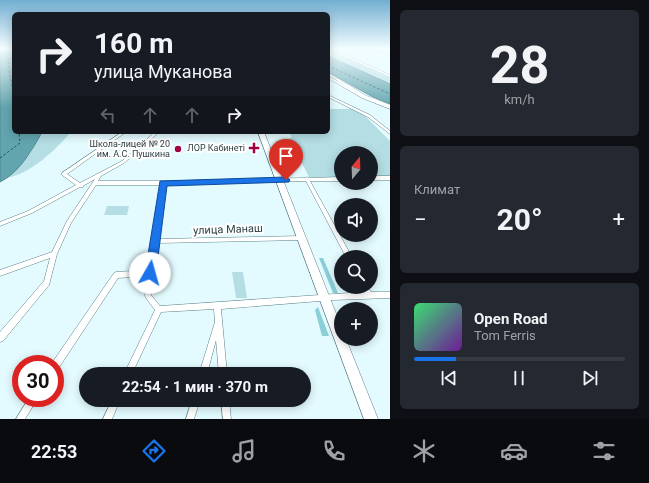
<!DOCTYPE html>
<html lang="ru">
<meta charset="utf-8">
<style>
:root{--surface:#171b24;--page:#242831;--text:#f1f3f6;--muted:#9ea1a6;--line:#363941;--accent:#1a73e8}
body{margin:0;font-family:Roboto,sans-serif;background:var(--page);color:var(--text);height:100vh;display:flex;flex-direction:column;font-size:15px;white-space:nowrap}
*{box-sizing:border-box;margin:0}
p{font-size:13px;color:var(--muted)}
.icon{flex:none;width:22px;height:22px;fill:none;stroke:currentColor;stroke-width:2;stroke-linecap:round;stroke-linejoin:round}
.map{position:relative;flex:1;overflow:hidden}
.drawer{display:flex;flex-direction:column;gap:10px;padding:10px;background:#0d0f14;width:259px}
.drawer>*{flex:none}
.hud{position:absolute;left:12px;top:12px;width:318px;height:122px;border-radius:6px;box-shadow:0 2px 10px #0003;background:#171b24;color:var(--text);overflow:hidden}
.needle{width:26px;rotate:19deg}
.fabs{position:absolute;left:334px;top:146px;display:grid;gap:8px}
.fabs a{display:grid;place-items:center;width:44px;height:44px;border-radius:50%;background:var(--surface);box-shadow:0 2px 10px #0003;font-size:20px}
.speed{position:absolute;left:12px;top:355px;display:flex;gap:8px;font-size:20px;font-weight:700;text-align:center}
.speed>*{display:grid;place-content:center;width:52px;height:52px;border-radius:50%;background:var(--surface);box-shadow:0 2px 10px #0003;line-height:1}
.speed .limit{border:6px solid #d22;background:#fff;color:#111}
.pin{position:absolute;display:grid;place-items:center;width:34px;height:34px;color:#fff;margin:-41px -17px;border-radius:50% 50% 50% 0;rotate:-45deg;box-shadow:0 0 4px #0007}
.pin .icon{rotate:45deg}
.me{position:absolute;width:44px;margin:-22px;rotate:7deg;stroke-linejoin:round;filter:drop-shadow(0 0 3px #0008)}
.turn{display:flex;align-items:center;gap:14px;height:84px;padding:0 16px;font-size:18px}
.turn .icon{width:52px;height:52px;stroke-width:2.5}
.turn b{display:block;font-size:28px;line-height:34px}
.lanes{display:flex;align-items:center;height:38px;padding:0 16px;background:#0003;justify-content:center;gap:20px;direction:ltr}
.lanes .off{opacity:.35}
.big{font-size:30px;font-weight:700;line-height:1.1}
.drawer .tile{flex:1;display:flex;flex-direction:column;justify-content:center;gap:6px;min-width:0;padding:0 14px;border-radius:6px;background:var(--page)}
.drawer .dial{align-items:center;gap:0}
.dial b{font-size:52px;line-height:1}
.song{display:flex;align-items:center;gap:12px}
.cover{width:48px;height:48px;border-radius:6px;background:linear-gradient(135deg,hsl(140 70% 55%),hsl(280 70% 35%))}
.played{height:4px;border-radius:2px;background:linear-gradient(90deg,var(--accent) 20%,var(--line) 20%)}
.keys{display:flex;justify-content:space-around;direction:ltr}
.heat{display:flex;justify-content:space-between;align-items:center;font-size:22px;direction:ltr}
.trip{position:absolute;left:79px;top:367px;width:232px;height:40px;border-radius:20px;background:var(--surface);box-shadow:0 2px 10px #0003;font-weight:700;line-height:40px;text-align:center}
.tabs{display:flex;height:64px;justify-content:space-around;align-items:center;background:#090b0e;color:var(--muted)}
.tabs .icon{width:28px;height:28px}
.tabs .current{color:var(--accent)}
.tabs b{font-size:18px;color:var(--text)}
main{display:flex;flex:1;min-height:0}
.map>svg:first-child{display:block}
.green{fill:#b4dee4}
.forest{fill:#8aced7}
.water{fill:#62a5af;stroke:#53878f}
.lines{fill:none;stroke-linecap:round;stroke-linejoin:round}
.ferry{stroke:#1d575e;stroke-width:1;stroke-dasharray:2.5 2;stroke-linecap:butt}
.pedestrian-far1-casing{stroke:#5a8086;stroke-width:2.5}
.pedestrian-casing{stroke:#5a8086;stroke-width:3}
.minor-casing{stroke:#5a8086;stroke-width:1}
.primary-casing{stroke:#5a8086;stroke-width:1}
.pedestrian-far1{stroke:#fff;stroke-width:2}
.pedestrian{stroke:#fff;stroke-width:2.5}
.minor{fill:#fff;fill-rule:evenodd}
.primary{fill:#fff;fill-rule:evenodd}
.route{fill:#1a73e8;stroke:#114b97}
.poi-dot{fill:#a00343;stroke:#fff;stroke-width:1.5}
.labels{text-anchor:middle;stroke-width:4;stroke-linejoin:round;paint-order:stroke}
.far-poi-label{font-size:9px;fill:#304043;stroke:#fff;text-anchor:end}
.street-label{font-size:11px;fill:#304043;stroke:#fff}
</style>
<main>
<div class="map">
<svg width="390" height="419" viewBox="0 0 390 419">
<rect width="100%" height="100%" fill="#e3fbff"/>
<!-- green -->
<path class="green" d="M 328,50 L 390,78 L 390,84 L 328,56 Z
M 328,109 L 354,109 L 365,116 L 390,141 L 390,176 L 371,176 L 371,153 L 341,153 L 341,177 L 309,177 L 289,138 L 292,138 L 289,132 L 328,132 Z
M 42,132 L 71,132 C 55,150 32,173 7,178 L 30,154 Z
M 107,206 L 129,206 L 127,215 L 104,215 Z
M 232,272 L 243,272 L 247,298 L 236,298 Z"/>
<!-- forest -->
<path class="forest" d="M 319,258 L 323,258 L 338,293 L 333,293 Z
M 318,307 L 329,336 L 322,336 L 315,310 Z"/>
<!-- water -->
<path class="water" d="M 0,49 L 14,49 L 14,132 L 42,132 C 32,150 20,172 0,182 Z
M 328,56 L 390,84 L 390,104 L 371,96 L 328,72 Z"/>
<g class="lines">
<!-- ferry -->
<path class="ferry" d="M 14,55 L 8,61 L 14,100
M 328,66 L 390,94
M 0,158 L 20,143 L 19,132"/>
<defs>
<path id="pedestrian-far1" d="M 330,49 L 390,76
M 328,74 L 340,81"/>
<path id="pedestrian" d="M 338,80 L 366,97 L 390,106"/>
<path id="minor" d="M 371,49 L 377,49 L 390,52 L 390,54 Z
M 328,76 L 364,96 L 390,107 L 390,109 L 362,98 L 328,78 Z
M 328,95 L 370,115 L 390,131 L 390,134 L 368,117 L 328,97 Z
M 122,132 L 126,132 L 67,174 L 80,183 L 122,161 L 155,132 L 159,132 L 124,163 L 101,176 L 98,181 L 163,181 L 305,178 L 307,177 L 309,178 L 341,177 L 341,181 L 310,181 L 352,257 L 346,257 L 306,181 L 165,185 L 158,239 L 302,236 L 304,236 L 305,238 L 304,240 L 302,240 L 158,243 L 151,295 L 160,306 L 364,292 L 362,287 L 368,287 L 371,292 L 390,292 L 390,298 L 332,300 L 221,309 L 227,374 L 219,374 L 216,340 L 207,374 L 199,374 L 215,322 L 214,309 L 161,312 L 132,374 L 124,374 L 155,310 L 146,298 L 145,296 L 148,276 L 118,278 L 58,369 L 55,370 L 55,364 L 52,364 L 52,363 L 114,273 L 116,272 L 148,270 L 152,243 L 151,241 L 153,239 L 161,185 L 96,185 L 71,223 L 57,254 L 49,285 L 3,341 L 0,342 L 0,332 L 44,281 L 50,258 L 0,276 L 0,270 L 52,252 L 67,221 L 95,179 L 83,186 L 83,187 L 80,187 L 32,213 L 0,226 L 0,222 L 28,211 L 76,185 L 62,175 L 62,173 Z
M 371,176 L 390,176 L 390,180 L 371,180 Z
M 29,398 L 38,398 L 25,419 L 16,419 Z
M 112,400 L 120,400 L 112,419 L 103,419 Z
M 192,400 L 200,400 L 194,419 L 186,419 Z
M 221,400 L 229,400 L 231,419 L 223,419 Z"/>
<path id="primary" d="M 258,132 L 264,132 L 341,326 L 341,339 L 346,339 L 378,419 L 364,419 Z"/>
</defs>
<!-- pedestrian-far1 casing -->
<use href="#pedestrian-far1" class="pedestrian-far1-casing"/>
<!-- pedestrian casing -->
<use href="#pedestrian" class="pedestrian-casing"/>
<!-- minor casing -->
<use href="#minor" class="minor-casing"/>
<!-- primary casing -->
<use href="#primary" class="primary-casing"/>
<!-- pedestrian-far1 -->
<use href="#pedestrian-far1" class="pedestrian-far1"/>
<!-- pedestrian -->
<use href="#pedestrian" class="pedestrian"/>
<!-- minor -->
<use href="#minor" class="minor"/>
<!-- primary -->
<use href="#primary" class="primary"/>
</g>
<!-- sky -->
<linearGradient id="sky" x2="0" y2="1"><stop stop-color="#72aed1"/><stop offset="0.45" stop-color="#f2fdff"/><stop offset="1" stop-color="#f2fdff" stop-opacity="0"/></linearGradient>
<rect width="390" height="108" fill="url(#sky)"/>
<!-- route -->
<path class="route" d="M 286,177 L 290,180 L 289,182 L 167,186 L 156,273 L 154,277 L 150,278 L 146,277 L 145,273 L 160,181 Z"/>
<!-- markers -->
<g class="poi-dot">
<path d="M252 142h4v4h4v4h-4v4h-4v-4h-4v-4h4z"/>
<circle cx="178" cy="149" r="4"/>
</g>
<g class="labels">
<!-- far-poi labels -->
<g class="far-poi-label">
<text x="170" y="147">Школа-лицей № 20<tspan x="170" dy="10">им. А.С. Пушкина</tspan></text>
<text x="245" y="151">ЛОР Кабинетi</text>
</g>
<!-- street labels -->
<g class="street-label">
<text transform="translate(228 229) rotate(-2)" y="4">улица Манаш</text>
</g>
</g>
</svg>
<div class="fabs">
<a><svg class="needle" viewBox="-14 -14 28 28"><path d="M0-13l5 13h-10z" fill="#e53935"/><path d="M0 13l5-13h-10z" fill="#9ea1a6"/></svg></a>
<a><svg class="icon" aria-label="sound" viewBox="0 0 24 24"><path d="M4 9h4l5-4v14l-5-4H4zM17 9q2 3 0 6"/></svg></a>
<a><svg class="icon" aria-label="search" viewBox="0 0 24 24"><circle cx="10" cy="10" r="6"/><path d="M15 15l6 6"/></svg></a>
<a>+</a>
</div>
<div class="speed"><div class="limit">30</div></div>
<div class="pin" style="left:286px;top:180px;background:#d93025"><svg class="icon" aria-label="arrive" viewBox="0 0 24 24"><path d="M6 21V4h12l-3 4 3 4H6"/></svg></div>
<svg class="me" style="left:150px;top:273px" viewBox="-20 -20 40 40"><circle r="19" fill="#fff"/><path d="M0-13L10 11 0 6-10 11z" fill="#1a73e8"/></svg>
<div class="trip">22:54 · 1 мин · 370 m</div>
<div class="hud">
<div class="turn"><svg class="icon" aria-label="right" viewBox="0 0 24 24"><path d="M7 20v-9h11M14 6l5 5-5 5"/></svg><div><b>160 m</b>улица Муканова</div></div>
<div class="lanes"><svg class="icon off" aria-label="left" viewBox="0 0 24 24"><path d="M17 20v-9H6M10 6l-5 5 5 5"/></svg><svg class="icon off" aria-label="ahead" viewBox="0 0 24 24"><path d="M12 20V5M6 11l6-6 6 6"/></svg><svg class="icon off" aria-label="ahead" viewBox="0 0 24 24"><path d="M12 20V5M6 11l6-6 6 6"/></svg><svg class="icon" aria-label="right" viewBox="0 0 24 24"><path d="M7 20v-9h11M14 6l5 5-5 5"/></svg></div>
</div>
</div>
<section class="drawer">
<div class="tile dial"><b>28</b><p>km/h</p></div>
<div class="tile"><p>Климат</p>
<div class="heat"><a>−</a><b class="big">20°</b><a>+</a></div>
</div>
<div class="tile">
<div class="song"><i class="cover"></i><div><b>Open Road</b><p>Tom Ferris</p></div></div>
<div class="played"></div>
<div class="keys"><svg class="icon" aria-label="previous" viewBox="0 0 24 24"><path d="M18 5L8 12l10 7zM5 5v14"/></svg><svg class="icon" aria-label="pause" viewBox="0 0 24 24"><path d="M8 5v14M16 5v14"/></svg><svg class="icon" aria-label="next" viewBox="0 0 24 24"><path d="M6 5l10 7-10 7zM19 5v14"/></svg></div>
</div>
</section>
</main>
<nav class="tabs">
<b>22:53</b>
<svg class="icon current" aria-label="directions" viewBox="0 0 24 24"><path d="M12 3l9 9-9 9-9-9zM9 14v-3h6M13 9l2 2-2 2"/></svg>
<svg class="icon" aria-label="music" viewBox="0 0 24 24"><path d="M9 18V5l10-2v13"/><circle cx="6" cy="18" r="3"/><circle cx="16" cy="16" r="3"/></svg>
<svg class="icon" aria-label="phone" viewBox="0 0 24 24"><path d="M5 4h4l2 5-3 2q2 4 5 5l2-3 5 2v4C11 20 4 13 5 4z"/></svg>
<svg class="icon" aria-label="climate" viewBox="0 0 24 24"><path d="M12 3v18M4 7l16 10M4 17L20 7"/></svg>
<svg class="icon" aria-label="car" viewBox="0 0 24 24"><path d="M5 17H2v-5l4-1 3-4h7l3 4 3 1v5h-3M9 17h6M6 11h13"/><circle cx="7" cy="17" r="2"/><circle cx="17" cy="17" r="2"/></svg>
<svg class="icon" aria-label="filters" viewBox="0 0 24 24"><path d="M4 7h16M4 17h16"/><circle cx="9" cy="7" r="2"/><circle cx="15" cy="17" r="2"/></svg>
</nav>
